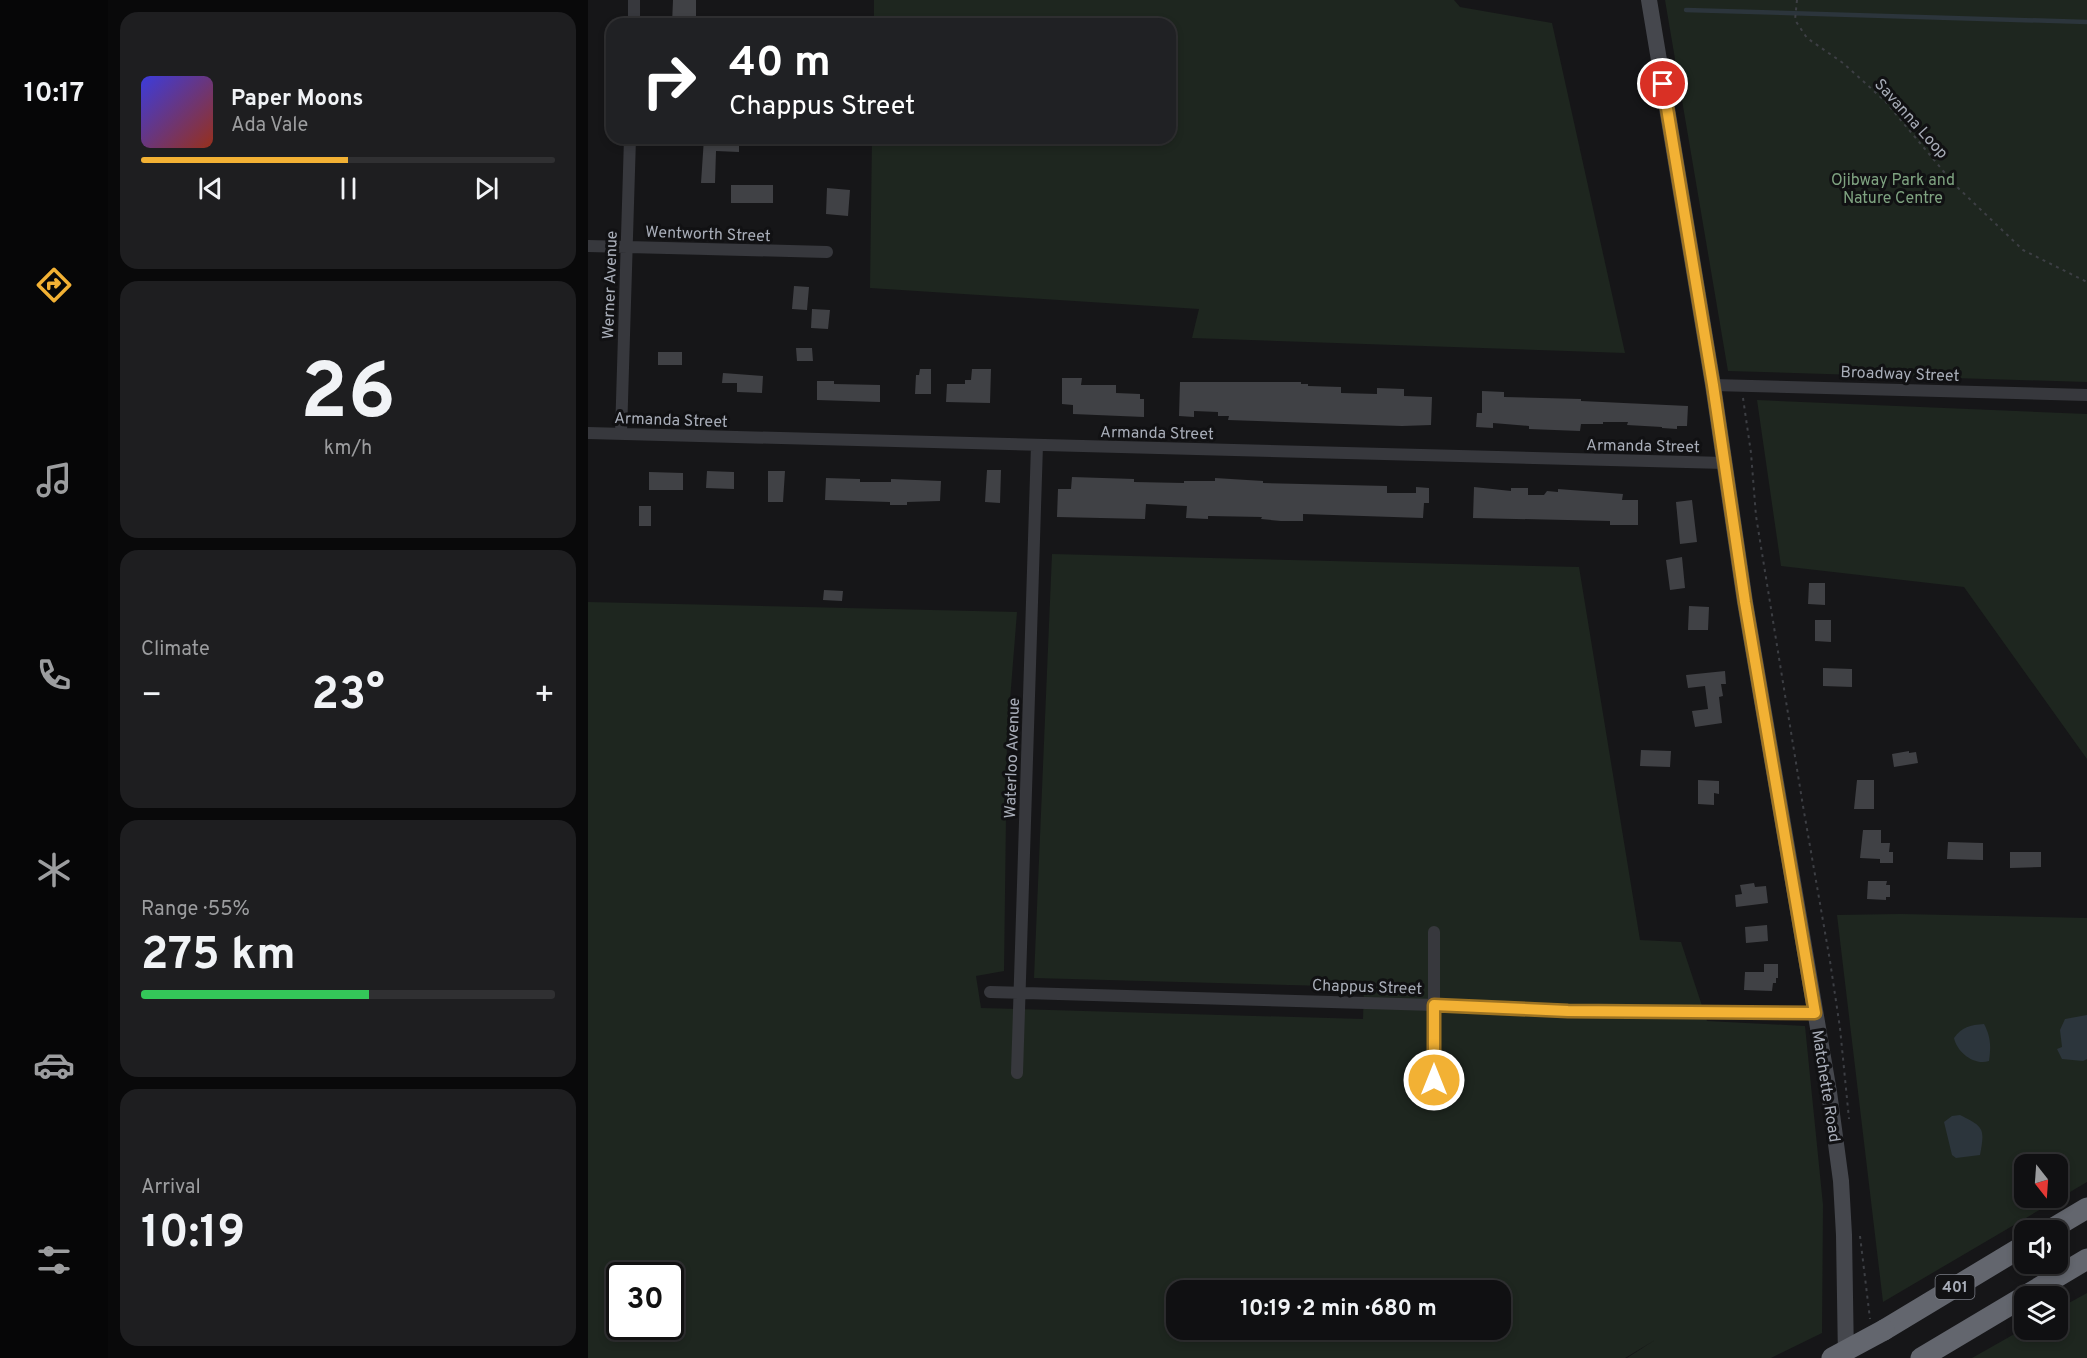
<!DOCTYPE html>
<meta charset="utf-8">
<style>
:root{--surface:#101012;--page:#1e1e20;--text:#f1f3f6;--muted:#9c9d9f;--line:#303032;--accent:#f2b134}
body{margin:0;font-family:Overpass,sans-serif;background:var(--page);color:var(--text);height:100vh;display:flex;flex-direction:column;font-size:22px;white-space:nowrap}
*{box-sizing:border-box;margin:0}
p{font-size:20px;color:var(--muted)}
.icon{flex:none;width:33px;height:33px;fill:none;stroke:currentColor;stroke-width:2;stroke-linecap:round;stroke-linejoin:round}
.map{position:relative;flex:1;overflow:hidden}
.panel{display:flex;flex-direction:column;gap:12px;padding:12px;background:#09090a;width:480px}
.panel>*{flex:none}
.hud{position:absolute;left:18px;top:18px;width:570px;height:126px;border-radius:18px;box-shadow:0 3px 9px #0003,0 0 0 2px var(--line);background:#202124;color:#fff;overflow:hidden}
.needle{width:39px;rotate:163deg}
.fabs{position:absolute;left:1426px;top:1154px;display:grid;gap:12px}
.fabs a{display:grid;place-items:center;width:54px;height:54px;border-radius:12px;background:var(--surface);box-shadow:0 3px 9px #0003,0 0 0 2px var(--line);font-size:30px}
.speed{position:absolute;left:18px;top:1262px;display:flex;gap:12px;font-size:30px;font-weight:700;text-align:center}
.speed>*{display:grid;place-content:center;width:78px;height:78px;border-radius:50%;background:var(--surface);box-shadow:0 3px 9px #0003,0 0 0 2px var(--line);line-height:1}
.speed .limit{border:3px solid #111;border-radius:9px;background:#fff;color:#111}
.pin{position:absolute;display:grid;place-items:center;width:51px;height:51px;color:#fff;margin:-26px;border:3px solid #fff;border-radius:50%;box-shadow:0 2px 6px #0007}
.me{position:absolute;width:66px;margin:-33px;rotate:0deg;stroke-linejoin:round;filter:drop-shadow(0 0 4px #0008)}
.turn{display:flex;align-items:center;gap:21px;height:126px;padding:0 24px;font-size:27px}
.turn .icon{width:78px;height:78px;stroke-width:2.5}
.turn b{display:block;font-size:42px;line-height:51px}
.big{font-size:45px;font-weight:700;line-height:1.1}
.panel .widget{flex:1;display:flex;flex-direction:column;justify-content:center;gap:9px;min-width:0;padding:0 21px;border-radius:18px;background:var(--page)}
.panel .dial{align-items:center;gap:0}
.dial b{font-size:78px;line-height:1}
.song{display:flex;align-items:center;gap:18px}
.cover{width:72px;height:72px;border-radius:9px;background:linear-gradient(135deg,hsl(240 70% 55%),hsl(10 70% 35%))}
.played{height:6px;border-radius:3px;background:linear-gradient(90deg,var(--accent) 50%,var(--line) 50%)}
.keys{display:flex;justify-content:space-around;direction:ltr}
.heat{display:flex;justify-content:space-between;align-items:center;font-size:33px;direction:ltr}
.charge{height:9px;border-radius:4px;background:linear-gradient(90deg,#34c759 55%,var(--line) 0)}
.trip{position:absolute;left:578px;top:1280px;width:345px;height:60px;border-radius:18px;background:var(--surface);box-shadow:0 3px 9px #0003,0 0 0 2px var(--line);font-weight:700;line-height:60px;text-align:center}
main{display:flex;flex:1;min-height:0}
.dock{display:flex;flex-direction:column;width:108px;justify-content:space-around;align-items:center;background:#060607;color:var(--muted)}
.dock .icon{width:42px;height:42px}
.dock .current{color:var(--accent)}
.dock b{font-size:27px;color:var(--text)}
.map>svg:first-child{display:block}
.green{fill:#1e261f;fill-rule:evenodd}
.water{fill:#2c353c}
.lines{fill:none;stroke-linecap:round;stroke-linejoin:round}
.stream{stroke:#2c353c;stroke-width:4.5}
.building{fill:#404145}
.path{stroke:#3d3f44;stroke-width:2;stroke-dasharray:3 4.5;stroke-linecap:butt}
.street{stroke:#37383d;stroke-width:12}
.secondary{stroke:#45474d;stroke-width:16}
.highway{stroke:#63666e;stroke-width:21}
.highway-bridge{stroke:#63666e;stroke-width:21}
.route-casing{stroke:#9d7322;stroke-width:15}
.route{stroke:#f2b134;stroke-width:10}
.labels{text-anchor:middle;stroke-width:6;stroke-linejoin:round;paint-order:stroke}
.shield{fill:#111113;stroke:#7b7e86;stroke-width:1.5}
.shield-label{font-size:15px;font-weight:bold;fill:#a8adb8}
.street-label{font-size:16px;fill:#a8adb8;stroke:#111113}
.park-label{font-size:16px;fill:#7fa381;stroke:#111113}
</style>
<main>
<nav class="dock">
<b>10:17</b>
<svg class="icon current" aria-label="directions" viewBox="0 0 24 24"><path d="M12 3l9 9-9 9-9-9zM9 14v-3h6M13 9l2 2-2 2"/></svg>
<svg class="icon" aria-label="music" viewBox="0 0 24 24"><path d="M9 18V5l10-2v13"/><circle cx="6" cy="18" r="3"/><circle cx="16" cy="16" r="3"/></svg>
<svg class="icon" aria-label="phone" viewBox="0 0 24 24"><path d="M5 4h4l2 5-3 2q2 4 5 5l2-3 5 2v4C11 20 4 13 5 4z"/></svg>
<svg class="icon" aria-label="climate" viewBox="0 0 24 24"><path d="M12 3v18M4 7l16 10M4 17L20 7"/></svg>
<svg class="icon" aria-label="car" viewBox="0 0 24 24"><path d="M5 17H2v-5l4-1 3-4h7l3 4 3 1v5h-3M9 17h6M6 11h13"/><circle cx="7" cy="17" r="2"/><circle cx="17" cy="17" r="2"/></svg>
<svg class="icon" aria-label="filters" viewBox="0 0 24 24"><path d="M4 7h16M4 17h16"/><circle cx="9" cy="7" r="2"/><circle cx="15" cy="17" r="2"/></svg>
</nav>
<section class="panel">
<div class="widget">
<div class="song"><i class="cover"></i><div><b>Paper Moons</b><p>Ada Vale</p></div></div>
<div class="played"></div>
<div class="keys"><svg class="icon" aria-label="previous" viewBox="0 0 24 24"><path d="M18 5L8 12l10 7zM5 5v14"/></svg><svg class="icon" aria-label="pause" viewBox="0 0 24 24"><path d="M8 5v14M16 5v14"/></svg><svg class="icon" aria-label="next" viewBox="0 0 24 24"><path d="M6 5l10 7-10 7zM19 5v14"/></svg></div>
</div>
<div class="widget dial"><b>26</b><p>km/h</p></div>
<div class="widget"><p>Climate</p>
<div class="heat"><a>−</a><b class="big">23°</b><a>+</a></div>
</div>
<div class="widget"><p>Range · 55%</p><b class="big">275 km</b><div class="charge"></div></div>
<div class="widget"><p>Arrival</p><b class="big">10:19</b></div>
</section>
<div class="map">
<svg width="1499" height="1358" viewBox="0 0 1499 1358">
<rect width="100%" height="100%" fill="#161618"/>
<!-- green -->
<path class="green" d="M 286,0 L 866,0 L 872,7 L 964,23 L 1037,353 L 604,338 L 611,309 L 282,288 L 284,138 L 582,138 L 582,24 L 286,24 Z
M 1077,0 L 1499,0 L 1499,382 L 1140,371 Z
M 1169,400 L 1499,414 L 1499,759 L 1376,587 L 1193,566 Z
M 464,554 L 991,567 L 1052,940 L 1093,942 L 1119,1021 L 1217,1026 L 1235,1205 L 1234,1333 L 1183,1358 L 1039,1358 L 1067,1340 L 1037,1358 L 0,1358 L 0,602 L 429,612 L 419,738 L 416,971 L 388,976 L 393,1008 L 775,1019 L 776,987 L 446,978 ZM 32,1275 L 82,1275 L 82,1326 L 32,1326 ZM 588,1290 L 912,1290 L 912,1329 L 588,1329 Z
M 1312,914 L 1499,918 L 1499,1182 L 1295,1302 L 1249,915 ZM 1437,1164 L 1470,1164 L 1470,1197 L 1437,1197 Z
M 1499,1293 L 1499,1358 L 1384,1358 L 1437,1328 L 1470,1329 L 1470,1309 Z"/>
<!-- water -->
<path class="water" d="M 1499,1015 L 1499,1059 L 1495,1061 L 1474,1059 L 1469,1049 L 1474,1047 L 1472,1030 L 1477,1019 Z
M 1396,1024 C 1403,1037 1403,1047 1401,1061 C 1386,1066 1369,1052 1366,1038 C 1374,1027 1382,1025 1396,1024 Z
M 1372,1115 C 1396,1127 1397,1128 1392,1155 L 1368,1158 L 1364,1155 L 1356,1122 L 1364,1116 Z"/>
<g class="lines">
<!-- stream -->
<path class="stream" d="M 1098,10 L 1499,22"/>
</g>
<!-- building -->
<path class="building" d="M 85,0 L 108,0 L 108,24 L 84,24 Z
M 116,138 L 151,138 L 151,152 L 128,151 L 127,183 L 113,183 Z
M 143,185 L 185,185 L 185,203 L 143,203 Z
M 239,188 L 262,190 L 260,216 L 238,214 Z
M 206,286 L 221,287 L 219,310 L 204,309 Z
M 224,309 L 242,310 L 240,329 L 223,328 Z
M 208,348 L 224,348 L 225,361 L 209,361 Z
M 70,352 L 94,352 L 94,365 L 70,365 Z
M 332,369 L 343,369 L 343,394 L 327,394 L 328,375 L 331,375 Z
M 384,369 L 403,369 L 402,403 L 358,402 L 359,384 L 377,384 L 377,380 L 383,380 Z
M 135,373 L 175,376 L 174,393 L 149,392 L 149,383 L 134,383 Z
M 474,378 L 494,378 L 493,385 L 528,385 L 528,393 L 552,394 L 552,399 L 556,399 L 556,417 L 485,414 L 485,405 L 474,404 Z
M 229,381 L 246,381 L 246,384 L 292,385 L 292,402 L 229,400 Z
M 592,382 L 713,382 L 713,384 L 720,384 L 720,386 L 753,387 L 753,393 L 789,394 L 789,388 L 816,389 L 816,396 L 844,397 L 843,425 L 814,426 L 640,420 L 641,416 L 630,416 L 630,412 L 606,411 L 606,417 L 591,416 Z
M 894,391 L 916,392 L 916,397 L 993,399 L 993,401 L 1100,406 L 1099,426 L 1089,426 L 1089,429 L 1074,428 L 1074,427 L 1039,425 L 1040,422 L 1015,422 L 1015,424 L 993,424 L 992,431 L 941,429 L 941,426 L 905,423 L 905,428 L 888,427 L 889,413 L 894,413 Z
M 399,470 L 413,470 L 412,503 L 397,502 Z
M 119,471 L 146,472 L 146,489 L 118,488 Z
M 180,471 L 197,471 L 195,502 L 180,502 Z
M 61,472 L 95,473 L 95,490 L 61,490 Z
M 484,477 L 546,479 L 546,482 L 596,483 L 596,481 L 627,481 L 627,478 L 675,481 L 675,483 L 799,486 L 799,493 L 828,493 L 828,487 L 841,488 L 841,503 L 836,503 L 835,518 L 715,514 L 715,521 L 693,521 L 673,519 L 674,517 L 620,516 L 620,519 L 598,518 L 599,506 L 558,504 L 557,519 L 469,517 L 470,489 L 483,489 Z
M 238,478 L 272,479 L 272,482 L 303,482 L 303,479 L 353,481 L 352,501 L 319,502 L 319,505 L 302,505 L 302,502 L 237,500 Z
M 886,487 L 923,491 L 923,488 L 940,488 L 940,495 L 956,495 L 959,491 L 970,492 L 970,489 L 1035,494 L 1034,500 L 1050,500 L 1050,525 L 1022,525 L 1022,521 L 885,518 Z
M 1104,500 L 1109,542 L 1092,544 L 1088,502 Z
M 51,506 L 63,506 L 63,526 L 51,526 Z
M 1094,557 L 1097,588 L 1082,590 L 1078,560 Z
M 1221,583 L 1237,583 L 1237,605 L 1220,604 Z
M 236,590 L 255,591 L 254,601 L 235,600 Z
M 1101,606 L 1121,607 L 1120,630 L 1100,630 Z
M 1227,620 L 1243,620 L 1243,642 L 1227,641 Z
M 1235,668 L 1264,669 L 1264,687 L 1235,686 Z
M 1137,671 L 1138,684 L 1133,684 L 1135,696 L 1131,697 L 1134,723 L 1107,727 L 1104,711 L 1120,709 L 1117,686 L 1100,688 L 1098,675 Z
M 1053,750 L 1083,751 L 1082,767 L 1052,766 Z
M 1321,751 L 1321,753 L 1328,752 L 1330,763 L 1306,767 L 1304,754 Z
M 1110,780 L 1131,781 L 1131,794 L 1126,793 L 1126,805 L 1110,804 Z
M 1269,780 L 1286,780 L 1286,809 L 1266,809 Z
M 1275,830 L 1293,830 L 1293,843 L 1302,843 L 1301,852 L 1305,852 L 1305,863 L 1292,863 L 1292,859 L 1272,858 Z
M 1360,842 L 1395,843 L 1395,860 L 1359,859 Z
M 1422,852 L 1453,852 L 1453,867 L 1422,868 Z
M 1280,881 L 1299,881 L 1298,885 L 1302,885 L 1302,897 L 1298,897 L 1298,900 L 1279,899 Z
M 1166,883 L 1167,887 L 1178,886 L 1180,903 L 1148,907 L 1147,895 L 1154,894 L 1152,885 Z
M 1179,925 L 1180,941 L 1158,943 L 1157,927 Z
M 1176,964 L 1190,964 L 1190,978 L 1188,978 L 1188,983 L 1185,983 L 1184,991 L 1156,990 L 1157,972 L 1176,972 Z"/>
<g class="lines">
<!-- path -->
<path class="path" d="M 1209,0 L 1207,20 L 1219,38 L 1255,63 L 1297,101 L 1366,184 L 1435,250 L 1499,282
M 1155,398 L 1163,453 L 1168,516 L 1215,806 L 1242,961 L 1252,1028 L 1261,1119
M 1272,1236 L 1282,1319"/>
<!-- street -->
<path class="street" d="M 46,24 L 46,0
M 0,246 L 239,252
M 1125,385 L 1499,395
M 0,433 L 1137,463
M 33,434 L 42,138
M 402,992 L 847,1005 L 980,1011 L 1227,1013
M 429,1073 L 449,445
M 846,1080 L 846,932"/>
<!-- secondary -->
<path class="secondary" d="M 1061,0 L 1125,385 L 1157,602 L 1241,1092 L 1253,1181 L 1256,1235 L 1258,1358"/>
<!-- highway -->
<path class="highway" d="M 1462,1230 L 1499,1208
M 1437,1296 L 1499,1259
M 1296,1330 L 1437,1245
M 1333,1358 L 1437,1296"/>
<!-- highway-bridge -->
<path class="highway-bridge" d="M 1244,1358 L 1296,1330"/>
</g>
<g class="lines">
<defs>
<path id="route" d="M 846,1080 L 846,1005 L 980,1011 L 1227,1013 L 1157,602 L 1125,385 L 1075,84"/>
</defs>
<!-- route casing -->
<use href="#route" class="route-casing"/>
<!-- route -->
<use href="#route" class="route"/>
</g>
<g class="labels">
<!-- shield labels -->
<rect class="shield" x="1347.5" y="1275" width="39" height="24" rx="4.5"/>
<g class="shield-label">
<text x="1367" y="1292">401</text>
</g>
<!-- street labels -->
<g class="street-label">
<text transform="translate(1324 118) rotate(48)" y="6">Savanna Loop</text>
<text transform="translate(120 233) rotate(2)" y="6">Wentworth Street</text>
<text transform="translate(21 285) rotate(-88)" y="6">Werner Avenue</text>
<text transform="translate(1312 373) rotate(2)" y="6">Broadway Street</text>
<text transform="translate(83 419) rotate(2)" y="6">Armanda Street</text>
<text transform="translate(569 432) rotate(1)" y="6">Armanda Street</text>
<text transform="translate(1055 445) rotate(1)" y="6">Armanda Street</text>
<text transform="translate(423 758) rotate(-88)" y="6">Waterloo Avenue</text>
<text transform="translate(779 986) rotate(2)" y="6">Chappus Street</text>
<text transform="translate(1239 1086) rotate(81)" y="6">Matchette Road</text>
</g>
<!-- park labels -->
<g class="park-label">
<text x="1305" y="185">Ojibway Park and<tspan x="1305" dy="18">Nature Centre</tspan></text>
</g>
</g>
</svg>
<div class="fabs">
<a><svg class="needle" viewBox="-14 -14 28 28"><path d="M0-13l5 13h-10z" fill="#e53935"/><path d="M0 13l5-13h-10z" fill="#9c9d9f"/></svg></a>
<a><svg class="icon" aria-label="sound" viewBox="0 0 24 24"><path d="M4 9h4l5-4v14l-5-4H4zM17 9q2 3 0 6"/></svg></a>
<a><svg class="icon" aria-label="layers" viewBox="0 0 24 24"><path d="M12 4l9 5-9 5-9-5zM3 14l9 5 9-5"/></svg></a>
</div>
<div class="speed"><div class="limit">30</div></div>
<div class="pin" style="left:1075px;top:84px;background:#d93025"><svg class="icon" aria-label="arrive" viewBox="0 0 24 24"><path d="M6 21V4h12l-3 4 3 4H6"/></svg></div>
<svg class="me" style="left:846px;top:1080px" viewBox="-20 -20 40 40"><circle r="17" fill="#f2b134" stroke="#fff" stroke-width="3"/><path d="M0-11L8 9 0 5-8 9z" fill="#fff"/></svg>
<div class="trip">10:19 · 2 min · 680 m</div>
<div class="hud">
<div class="turn"><svg class="icon" aria-label="right" viewBox="0 0 24 24"><path d="M7 20v-9h11M14 6l5 5-5 5"/></svg><div><b>40 m</b>Chappus Street</div></div>
</div>
</div>
</main>
